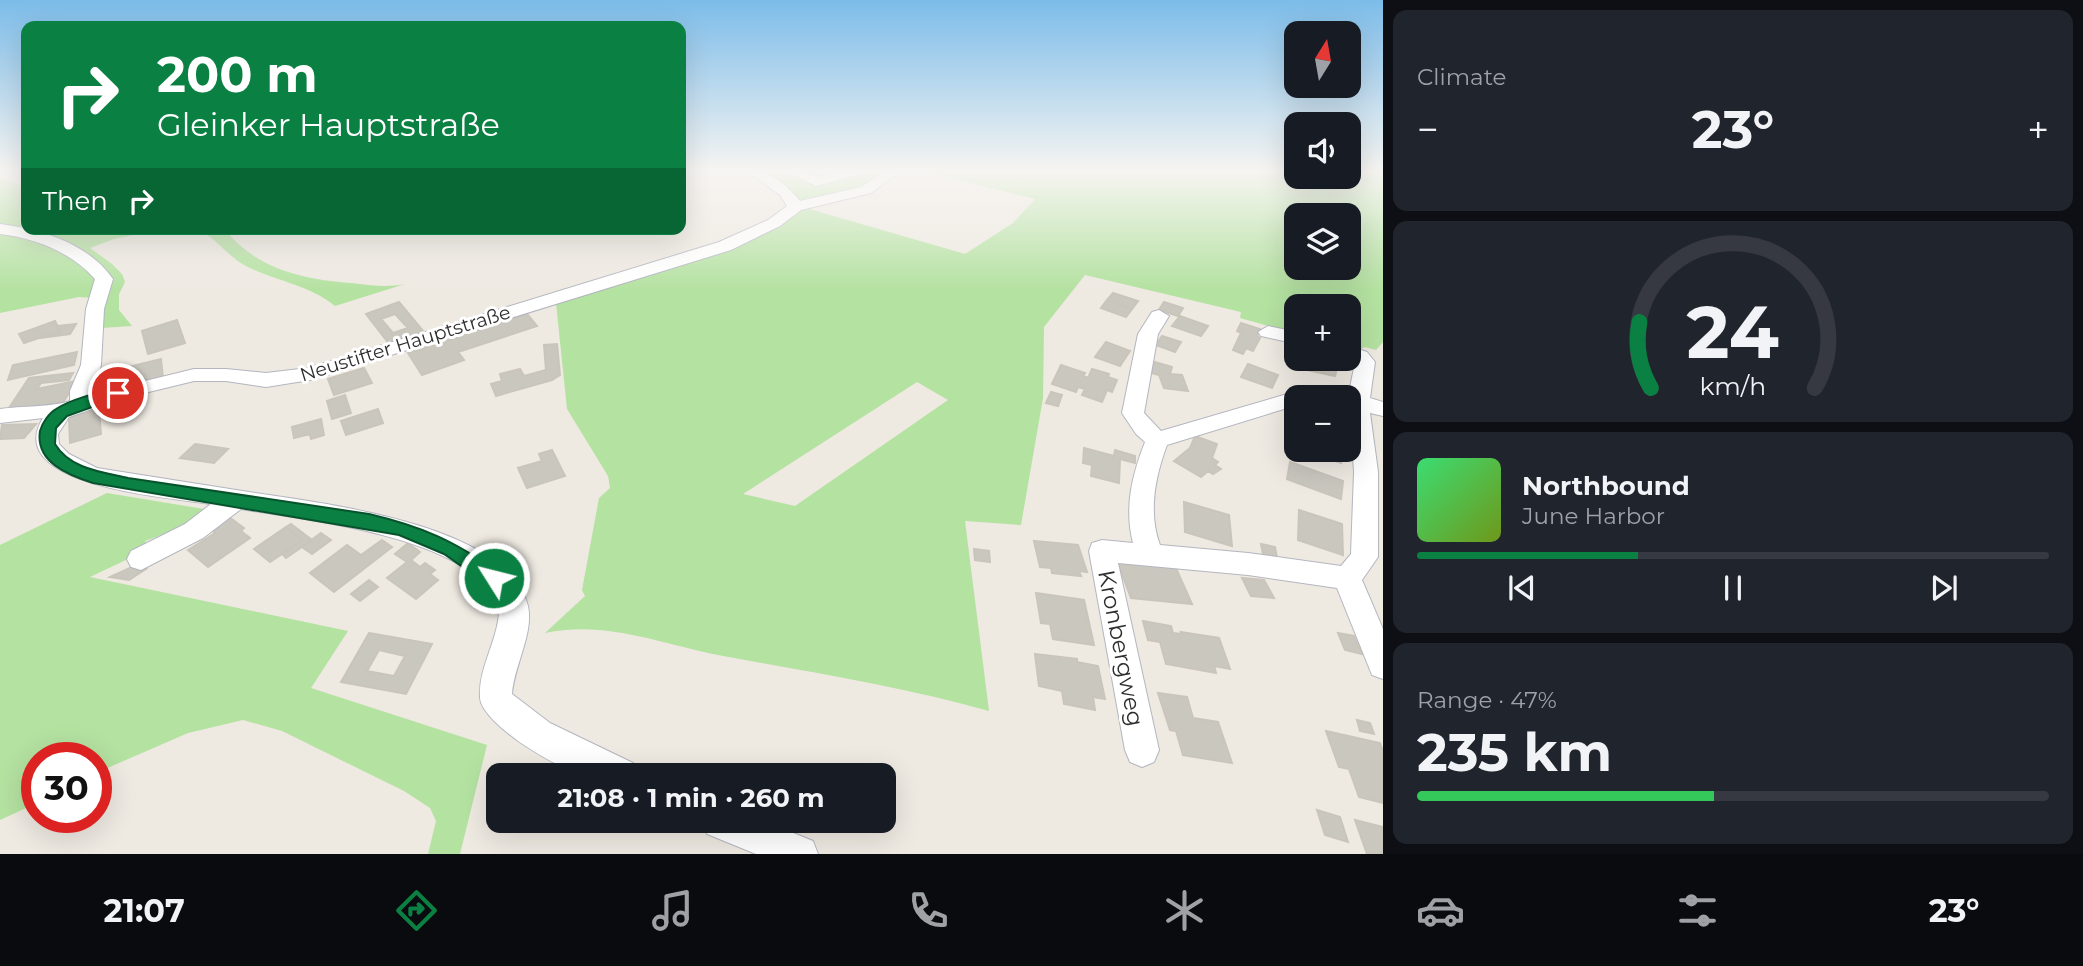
<!DOCTYPE html>
<meta charset="utf-8">
<style>
:root{--surface:#171b24;--page:#20242c;--text:#f1f3f6;--muted:#9ea1a6;--line:#363941;--accent:#0b8043}
body{margin:0;font-family:Montserrat,sans-serif;background:var(--page);color:var(--text);height:100vh;display:flex;flex-direction:column;font-size:26px;white-space:nowrap}
*{box-sizing:border-box;margin:0}
p{font-size:23px;color:var(--muted)}
.icon{flex:none;width:38px;height:38px;fill:none;stroke:currentColor;stroke-width:2;stroke-linecap:round;stroke-linejoin:round}
.map{position:relative;flex:1;overflow:hidden}
.drawer{display:flex;flex-direction:column;gap:10px;padding:10px;background:#0d0f14;width:700px}
.drawer>*{flex:none}
.hud{position:absolute;left:21px;top:21px;width:665px;height:214px;border-radius:14px;box-shadow:0 7px 28px #0002;background:#0b8043;color:#fff;overflow:hidden}
.needle{width:46px;rotate:11deg}
.tools{position:absolute;left:1284px;top:21px;display:grid;gap:14px}
.tools a{display:grid;place-items:center;width:77px;height:77px;border-radius:14px;background:var(--surface);box-shadow:0 7px 28px #0002;font-size:35px}
.speed{position:absolute;left:21px;top:742px;display:flex;gap:14px;font-size:35px;font-weight:700;text-align:center}
.speed>*{display:grid;place-content:center;width:91px;height:91px;border-radius:50%;background:var(--surface);box-shadow:0 7px 28px #0002;line-height:1}
.speed .limit{border:10px solid #d22;background:#fff;color:#111}
.pin{position:absolute;display:grid;place-items:center;width:60px;height:60px;color:#fff;margin:-30px;border:4px solid #fff;border-radius:50%;box-shadow:0 2px 7px #0007}
.me{position:absolute;width:77px;margin:-38px;rotate:306deg;stroke-linejoin:round;filter:drop-shadow(0 0 5px #0008)}
.turn{display:flex;align-items:center;gap:24px;height:147px;padding:0 21px;font-size:32px}
.turn .icon{width:91px;height:91px;stroke-width:2.5}
.turn b{display:block;font-size:49px;line-height:60px}
.then{display:flex;align-items:center;height:66px;padding:0 21px;background:#0003;gap:14px;font-size:26px}
.big{font-size:52px;font-weight:700;line-height:1.1}
.drawer .tile{flex:1;display:flex;flex-direction:column;justify-content:center;gap:10px;min-width:0;padding:0 24px;border-radius:14px;background:var(--page)}
.drawer .dial{align-items:center;gap:0}
.dial svg{height:182px;overflow:visible;fill:none;stroke:var(--line);stroke-width:7;stroke-linecap:round;text-anchor:middle}
.dial text{fill:var(--text);stroke:none}
.song{display:flex;align-items:center;gap:21px}
.cover{width:84px;height:84px;border-radius:10px;background:linear-gradient(135deg,hsl(140 70% 55%),hsl(80 70% 35%))}
.played{height:7px;border-radius:4px;background:linear-gradient(90deg,var(--accent) 35%,var(--line) 35%)}
.keys{display:flex;justify-content:space-around;direction:ltr}
.heat{display:flex;justify-content:space-between;align-items:center;font-size:38px;direction:ltr}
.charge{height:10px;border-radius:5px;background:linear-gradient(90deg,#34c759 47%,var(--line) 0)}
.trip{position:absolute;left:486px;top:763px;width:410px;height:70px;border-radius:14px;background:var(--surface);box-shadow:0 7px 28px #0002;font-weight:700;line-height:70px;text-align:center}
.dock{display:flex;height:112px;justify-content:space-around;align-items:center;background:#090b0e;color:var(--muted)}
.dock .icon{width:49px;height:49px}
.dock .current{color:var(--accent)}
.dock b{font-size:32px;color:var(--text)}
main{display:flex;flex:1;min-height:0}
.map>svg:first-child{display:block}
.green{fill:#b4e2a1;fill-rule:evenodd}
.building{fill:#cac7bf;stroke:#cac5ba;stroke-width:2;fill-rule:evenodd}
.lines{fill:none;stroke-linecap:round;stroke-linejoin:round}
.minor-casing{stroke:#b4b6c0;stroke-width:2}
.minor{fill:#fff;fill-rule:evenodd}
.route{fill:#0b8043;stroke:#07532c;stroke-width:2}
.labels{text-anchor:middle;stroke-width:6;stroke-linejoin:round;paint-order:stroke}
.street-label{font-size:19px;fill:#2e2e2e;stroke:#fff}
.near-street-label{font-size:23px;fill:#2e2e2e;stroke:#fff}
</style>
<main>
<div class="map">
<svg width="1383" height="854" viewBox="0 0 1383 854">
<rect width="100%" height="100%" fill="#eee9e1"/>
<!-- green -->
<path class="green" d="M 757,171 L 888,171 L 872,184 L 804,203 Z
M 922,171 L 1297,171 L 1297,177 L 1349,177 L 1349,171 L 1383,171 L 1383,342 L 1376,350 L 1365,347 L 1357,351 L 1349,349 L 1349,306 L 1297,306 L 1297,334 L 1240,318 L 1241,312 L 1085,275 L 1044,327 L 1043,398 L 1021,525 L 965,521 L 989,711 C 900,686 809,672 718,655 C 660,643 603,620 545,633 L 585,596 L 582,590 L 599,498 L 610,488 L 608,476 L 567,409 L 556,303 L 774,227 L 806,208 L 965,254 L 1013,223 L 1035,199 ZM 1297,215 L 1349,215 L 1349,268 L 1297,268 ZM 917,382 L 948,400 L 795,506 L 743,494 Z
M 0,178 L 26,187 L 26,229 L 0,226 Z
M 66,229 L 161,229 L 114,239 L 90,248 L 112,264 L 122,274 L 125,282 L 119,294 L 119,310 L 132,326 L 101,328 L 104,299 L 107,292 L 68,246 L 52,236 Z
M 194,229 L 224,229 C 257,269 301,279 351,283 C 370,285 386,288 405,284 L 335,306 C 308,284 274,281 244,265 C 226,255 214,234 194,229 Z
M 0,232 L 39,238 L 91,269 L 99,279 L 95,298 L 79,297 L 0,313 Z
M 107,493 L 210,510 L 200,521 L 145,541 L 149,549 L 90,577 L 348,631 L 311,688 L 487,745 L 460,854 L 428,854 L 436,821 L 430,808 L 404,791 L 282,731 L 243,720 L 188,733 L 96,773 L 96,758 L 37,758 L 37,803 L 0,820 L 0,545 Z"/>
<!-- building -->
<path class="building" d="M 1113,293 L 1138,301 L 1132,309 L 1107,300 Z
M 1107,300 L 1132,309 L 1126,317 L 1101,308 Z
M 399,302 L 424,332 L 390,345 L 366,314 ZM 395,314 L 408,328 L 393,333 L 381,319 Z
M 1164,302 L 1183,308 L 1178,316 L 1159,310 Z
M 527,314 L 537,326 L 458,352 L 464,360 L 422,375 L 408,353 Z
M 1180,316 L 1208,326 L 1201,336 L 1172,326 Z
M 177,320 L 185,343 L 148,354 L 142,331 Z
M 55,321 L 60,331 L 24,343 L 19,334 Z
M 1241,323 L 1260,329 L 1257,336 L 1260,338 L 1253,351 L 1246,348 L 1243,354 L 1233,350 L 1241,333 L 1237,331 Z
M 76,324 L 70,334 L 40,338 L 60,331 L 57,326 Z
M 1162,336 L 1181,342 L 1175,352 L 1156,345 Z
M 1106,342 L 1130,351 L 1120,366 L 1095,357 Z
M 557,344 L 560,375 L 552,380 L 496,396 L 491,384 L 502,381 L 500,374 L 520,369 L 524,376 L 546,370 L 544,345 Z
M 77,352 L 74,365 L 8,380 L 13,365 Z
M 161,359 L 163,378 L 99,396 L 100,374 ZM 140,369 L 141,379 L 115,387 L 115,375 Z
M 1306,359 L 1339,361 L 1335,376 L 1307,370 L 1308,367 L 1304,366 Z
M 1151,361 L 1172,367 L 1170,374 L 1182,375 L 1188,391 L 1164,388 L 1159,375 L 1148,372 Z
M 1248,364 L 1278,375 L 1272,388 L 1241,377 Z
M 1061,365 L 1085,373 L 1083,376 L 1088,378 L 1092,369 L 1109,374 L 1108,377 L 1117,380 L 1112,392 L 1107,390 L 1102,402 L 1082,395 L 1085,389 L 1078,387 L 1076,392 L 1052,384 Z
M 364,368 L 372,383 L 334,395 L 328,379 Z
M 73,373 L 69,380 L 41,383 L 37,389 L 76,381 L 61,406 L 5,414 L 29,378 Z
M 1051,392 L 1062,395 L 1058,406 L 1046,403 Z
M 345,395 L 351,413 L 332,419 L 327,401 Z
M 99,409 L 101,434 L 70,443 L 69,418 Z
M 378,409 L 383,423 L 346,435 L 341,421 Z
M 321,419 L 324,435 L 311,439 L 310,434 L 294,438 L 292,427 Z
M 36,424 L 24,438 L 0,439 L 2,425 Z
M 1195,436 L 1217,444 L 1212,458 L 1218,462 L 1215,465 L 1221,469 L 1213,474 L 1208,471 L 1201,477 L 1174,461 L 1190,448 Z
M 195,444 L 228,449 L 214,463 L 180,458 Z
M 1084,448 L 1114,456 L 1115,450 L 1135,456 L 1135,463 L 1120,459 L 1119,483 L 1091,476 L 1092,465 L 1083,463 Z
M 552,450 L 565,476 L 527,488 L 518,468 L 542,461 L 539,454 Z
M 1300,450 L 1341,450 L 1341,463 Z
M 1290,462 L 1343,481 L 1341,499 L 1287,479 Z
M 1184,502 L 1229,515 L 1232,546 L 1185,532 Z
M 1299,510 L 1342,524 L 1343,555 L 1298,540 Z
M 229,517 L 244,528 L 241,531 L 250,538 L 208,567 L 188,550 L 215,533 L 211,529 Z
M 291,524 L 312,540 L 286,558 L 282,554 L 303,540 L 286,527 Z
M 286,527 L 303,540 L 270,562 L 254,549 Z
M 321,533 L 331,540 L 312,554 L 302,547 Z
M 382,540 L 392,547 L 334,592 L 310,573 L 347,545 L 361,555 Z
M 1034,541 L 1078,545 L 1087,572 L 1079,571 L 1081,576 L 1052,573 L 1051,568 L 1040,567 Z
M 408,543 L 420,552 L 411,560 L 420,567 L 425,563 L 435,570 L 430,574 L 438,580 L 416,599 L 387,578 L 407,562 L 395,554 Z
M 1261,544 L 1275,547 L 1277,558 L 1263,554 Z
M 974,549 L 989,551 L 990,562 L 975,560 Z
M 1117,561 L 1175,566 L 1192,604 L 1131,598 Z
M 134,566 L 146,569 L 129,580 L 110,577 Z
M 1242,578 L 1264,580 L 1274,598 L 1251,596 Z
M 369,580 L 378,587 L 360,601 L 351,594 Z
M 1036,593 L 1084,600 L 1094,645 L 1053,639 L 1050,624 L 1041,623 Z
M 1143,621 L 1171,626 L 1173,633 L 1182,634 L 1181,632 L 1219,638 L 1230,669 L 1214,666 L 1216,673 L 1166,664 L 1160,642 L 1148,640 Z
M 369,633 L 432,644 L 406,694 L 341,682 ZM 379,650 L 405,656 L 394,676 L 367,671 Z
M 1338,633 L 1354,636 L 1362,654 L 1345,650 Z
M 1035,654 L 1077,659 L 1077,662 L 1098,666 L 1105,699 L 1093,697 L 1095,710 L 1064,704 L 1062,691 L 1039,686 Z
M 1158,693 L 1187,697 L 1193,718 L 1218,722 L 1232,763 L 1183,755 L 1176,731 L 1170,730 Z
M 1357,720 L 1370,723 L 1374,734 L 1360,731 Z
M 1326,731 L 1380,743 L 1383,751 L 1383,803 L 1359,797 L 1349,769 L 1339,767 Z
M 1317,810 L 1340,817 L 1348,842 L 1325,835 Z
M 1355,820 L 1383,827 L 1383,854 L 1367,854 Z"/>
<g class="lines">
<defs>
<path id="minor" d="M 747,171 C 769,170 786,184 800,201 L 861,187 L 885,171 L 901,171 L 871,193 L 801,210 L 780,226 L 731,250 L 310,380 L 266,387 L 226,381 L 194,381 L 124,398 L 69,417 L 58,434 L 59,444 L 69,454 L 97,468 C 147,476 198,484 249,492 C 319,503 507,523 528,606 C 534,633 514,666 512,694 L 550,723 L 633,763 L 638,775 C 621,775 601,778 585,775 C 560,771 482,724 480,698 C 478,665 501,637 499,604 C 467,536 307,520 241,509 L 203,538 L 141,570 L 131,567 L 127,559 L 131,551 L 185,524 L 211,504 C 175,498 0,487 43,418 L 0,423 L 0,409 C 20,406 53,407 70,401 L 70,391 L 81,365 L 86,309 L 95,279 C 71,252 35,238 0,234 L 0,224 C 40,229 88,243 113,279 L 104,309 L 101,365 L 92,394 L 194,369 L 226,369 L 266,373 L 308,368 L 719,242 L 768,220 L 787,206 L 780,195 Z
M 786,171 L 804,171 L 817,177 L 841,171 L 864,171 L 862,174 L 816,186 Z
M 1159,310 L 1169,316 L 1158,334 L 1144,413 L 1161,431 L 1301,390 L 1319,387 L 1349,392 L 1355,363 L 1349,359 L 1349,346 L 1367,352 L 1375,362 L 1370,398 L 1383,402 L 1383,416 L 1370,413 L 1378,472 L 1378,557 L 1362,580 L 1383,629 L 1383,679 L 1372,675 L 1337,588 L 1248,575 L 1118,563 L 1159,750 L 1154,762 L 1142,767 L 1130,762 L 1125,750 L 1089,551 L 1092,543 L 1102,540 L 1133,543 C 1124,508 1132,475 1145,442 L 1136,434 L 1122,413 L 1138,334 L 1152,312 ZM 1297,397 L 1349,397 L 1354,472 L 1351,554 L 1341,566 L 1248,553 L 1160,545 C 1148,513 1155,477 1167,445 L 1297,405 Z
M 1268,326 L 1297,332 L 1297,344 L 1261,336 L 1258,332 Z
M 702,821 L 764,821 L 813,841 L 818,854 L 756,854 L 707,834 Z"/>
</defs>
<!-- minor casing -->
<use href="#minor" class="minor-casing"/>
<!-- minor -->
<use href="#minor" class="minor"/>
</g>
<!-- sky -->
<linearGradient id="sky" x2="0" y2="1"><stop stop-color="#7cbce9"/><stop offset="0.59" stop-color="#f7f5f2"/><stop offset="1" stop-color="#f7f5f2" stop-opacity="0"/></linearGradient>
<rect width="1383" height="290" fill="url(#sky)"/>
<!-- route -->
<path class="route" d="M 118,388 L 123,389 L 126,393 L 123,396 L 67,416 L 56,428 L 55,444 C 70,469 102,472 128,478 L 369,514 C 424,527 454,541 500,573 L 503,578 L 500,584 L 494,586 L 487,584 L 444,554 L 399,535 L 93,483 C 68,475 35,462 40,431 C 42,423 49,413 56,409 C 73,398 98,393 118,388 Z"/>
<g class="labels">
<!-- street labels -->
<g class="street-label">
<text transform="translate(405 343) rotate(-17)" y="7">Neustifter Hauptstraße</text>
</g>
<!-- near-street labels -->
<g class="near-street-label">
<text transform="translate(1121 648) rotate(79)" y="8">Kronbergweg</text>
</g>
</g>
</svg>
<div class="tools">
<a><svg class="needle" viewBox="-14 -14 28 28"><path d="M0-13l5 13h-10z" fill="#e53935"/><path d="M0 13l5-13h-10z" fill="#9ea1a6"/></svg></a>
<a><svg class="icon" aria-label="sound" viewBox="0 0 24 24"><path d="M4 9h4l5-4v14l-5-4H4zM17 9q2 3 0 6"/></svg></a>
<a><svg class="icon" aria-label="layers" viewBox="0 0 24 24"><path d="M12 4l9 5-9 5-9-5zM3 14l9 5 9-5"/></svg></a>
<a>+</a>
<a>−</a>
</div>
<div class="speed"><div class="limit">30</div></div>
<div class="pin" style="left:118px;top:393px;background:#d93025"><svg class="icon" aria-label="arrive" viewBox="0 0 24 24"><path d="M6 21V4h12l-3 4 3 4H6"/></svg></div>
<svg class="me" style="left:494px;top:578px" viewBox="-20 -20 40 40"><circle r="17" fill="#0b8043" stroke="#fff" stroke-width="3"/><path d="M0-11L8 9 0 5-8 9z" fill="#fff"/></svg>
<div class="trip">21:08 · 1 min · 260 m</div>
<div class="hud">
<div class="turn"><svg class="icon" aria-label="right" viewBox="0 0 24 24"><path d="M7 20v-9h11M14 6l5 5-5 5"/></svg><div><b>200 m</b>Gleinker Hauptstraße</div></div>
<div class="then">Then<svg class="icon" aria-label="right" viewBox="0 0 24 24"><path d="M7 20v-9h11M14 6l5 5-5 5"/></svg></div>
</div>
</div>
<section class="drawer">
<div class="tile"><p>Climate</p>
<div class="heat"><a>−</a><b class="big">23°</b><a>+</a></div>
</div>
<div class="tile dial"><svg viewBox="0 0 100 80">
<path d="M14 69A42 42 0 1 1 86 69"/>
<path d="M14 69A42 42 0 0 1 9 40" stroke="#0b8043"/>
<text x="50" y="56" font-size="32" font-weight="700">24</text>
<text x="50" y="72" font-size="11">km/h</text>
</svg></div>
<div class="tile">
<div class="song"><i class="cover"></i><div><b>Northbound</b><p>June Harbor</p></div></div>
<div class="played"></div>
<div class="keys"><svg class="icon" aria-label="previous" viewBox="0 0 24 24"><path d="M18 5L8 12l10 7zM5 5v14"/></svg><svg class="icon" aria-label="pause" viewBox="0 0 24 24"><path d="M8 5v14M16 5v14"/></svg><svg class="icon" aria-label="next" viewBox="0 0 24 24"><path d="M6 5l10 7-10 7zM19 5v14"/></svg></div>
</div>
<div class="tile"><p>Range · 47%</p><b class="big">235 km</b><div class="charge"></div></div>
</section>
</main>
<nav class="dock">
<b>21:07</b>
<svg class="icon current" aria-label="directions" viewBox="0 0 24 24"><path d="M12 3l9 9-9 9-9-9zM9 14v-3h6M13 9l2 2-2 2"/></svg>
<svg class="icon" aria-label="music" viewBox="0 0 24 24"><path d="M9 18V5l10-2v13"/><circle cx="6" cy="18" r="3"/><circle cx="16" cy="16" r="3"/></svg>
<svg class="icon" aria-label="phone" viewBox="0 0 24 24"><path d="M5 4h4l2 5-3 2q2 4 5 5l2-3 5 2v4C11 20 4 13 5 4z"/></svg>
<svg class="icon" aria-label="climate" viewBox="0 0 24 24"><path d="M12 3v18M4 7l16 10M4 17L20 7"/></svg>
<svg class="icon" aria-label="car" viewBox="0 0 24 24"><path d="M5 17H2v-5l4-1 3-4h7l3 4 3 1v5h-3M9 17h6M6 11h13"/><circle cx="7" cy="17" r="2"/><circle cx="17" cy="17" r="2"/></svg>
<svg class="icon" aria-label="filters" viewBox="0 0 24 24"><path d="M4 7h16M4 17h16"/><circle cx="9" cy="7" r="2"/><circle cx="15" cy="17" r="2"/></svg>
<b>23°</b>
</nav>
